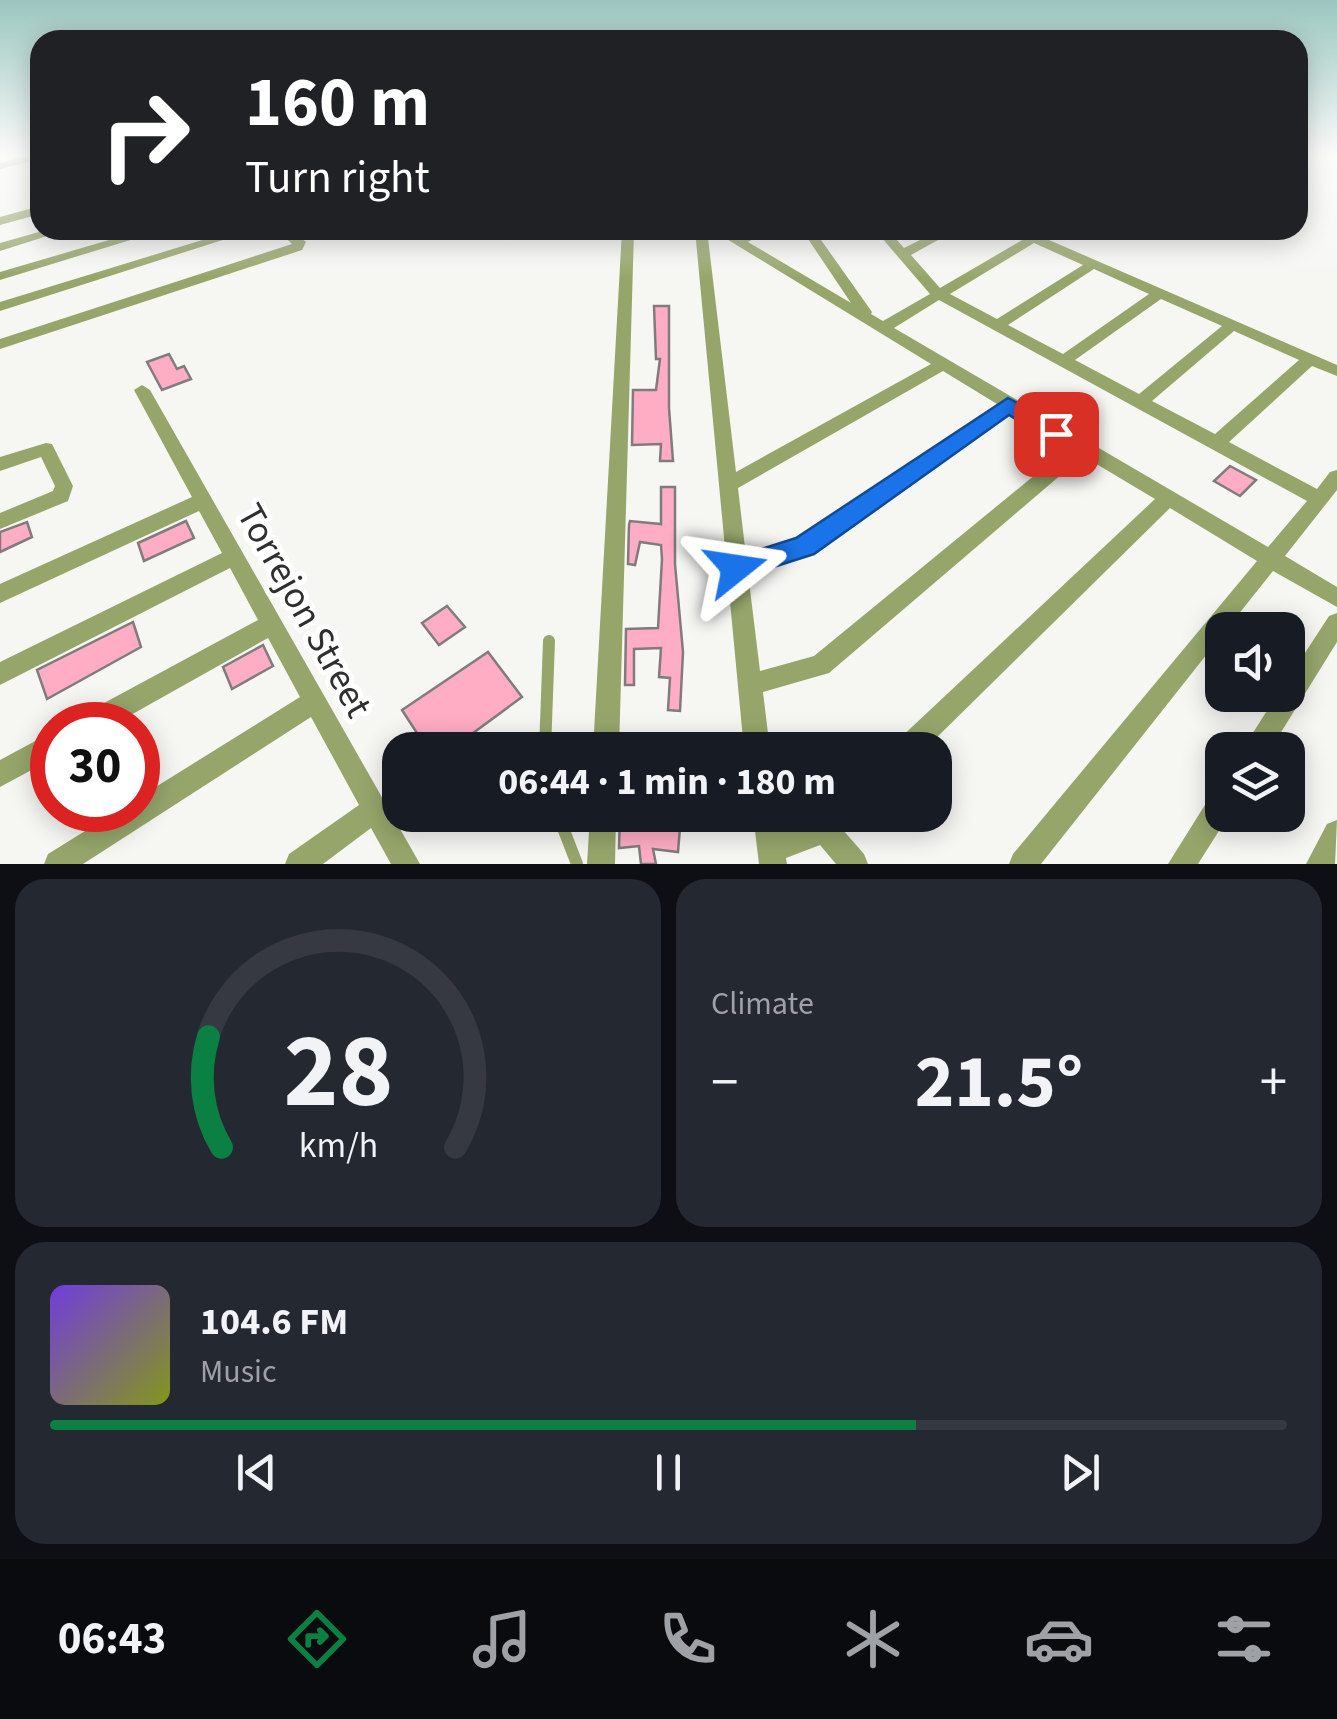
<!DOCTYPE html>
<meta charset="utf-8">
<style>
:root{--surface:#171b24;--page:#242831;--text:#f1f3f6;--muted:#9ea1a6;--line:#363941;--accent:#0b8043}
body{margin:0;font-family:"Source Sans 3",sans-serif;background:var(--page);color:var(--text);height:100vh;display:flex;flex-direction:column;font-size:38px;white-space:nowrap}
*{box-sizing:border-box;margin:0}
p{font-size:32px;color:var(--muted)}
.icon{flex:none;width:55px;height:55px;fill:none;stroke:currentColor;stroke-width:2;stroke-linecap:round;stroke-linejoin:round}
.map{position:relative;height:864px;overflow:hidden}
.drawer{display:flex;flex-direction:column;gap:15px;padding:15px;background:#0d0f14;flex:1}
.drawer>*{flex:none}
.guide{position:absolute;left:30px;top:30px;width:1278px;height:210px;border-radius:30px;box-shadow:0 5px 25px #0003;background:#202124;color:#fff;overflow:hidden}
.controls{position:absolute;left:1205px;top:612px;display:grid;gap:20px}
.controls a{display:grid;place-items:center;width:100px;height:100px;border-radius:20px;background:var(--surface);box-shadow:0 5px 25px #0003;font-size:50px}
.speed{position:absolute;left:30px;top:702px;display:flex;gap:20px;font-size:50px;font-weight:700;text-align:center}
.speed>*{display:grid;place-content:center;width:130px;height:130px;border-radius:50%;background:var(--surface);box-shadow:0 5px 25px #0003;line-height:1}
.speed .limit{border:15px solid #d22;background:#fff;color:#111}
.pin{position:absolute;display:grid;place-items:center;width:85px;height:85px;color:#fff;margin:-42px;border-radius:20px;box-shadow:0 5px 15px #0006}
.me{position:absolute;width:110px;margin:-55px;rotate:75deg;stroke-linejoin:round;filter:drop-shadow(0 0 8px #0008)}
.turn{display:flex;align-items:center;gap:35px;height:210px;padding:0 50px;font-size:45px}
.turn .icon{width:130px;height:130px;stroke-width:2.5}
.turn b{display:block;font-size:70px;line-height:85px}
.big{font-size:75px;font-weight:700;line-height:1.1}
.drawer .widget{flex:1;display:flex;flex-direction:column;justify-content:center;gap:15px;min-width:0;padding:0 35px;border-radius:30px;background:var(--page)}
.drawer .dial{align-items:center;gap:0}
.dial svg{height:260px;overflow:visible;fill:none;stroke:var(--line);stroke-width:7;stroke-linecap:round;text-anchor:middle}
.dial text{fill:var(--text);stroke:none}
.song{display:flex;align-items:center;gap:30px}
.cover{width:120px;height:120px;border-radius:15px;background:linear-gradient(135deg,hsl(260 70% 55%),hsl(70 70% 35%))}
.played{height:10px;border-radius:5px;background:linear-gradient(90deg,var(--accent) 70%,var(--line) 70%)}
.keys{display:flex;justify-content:space-around;direction:ltr}
.heat{display:flex;justify-content:space-between;align-items:center;font-size:55px;direction:ltr}
.drawer .tiles{flex:1;display:grid;gap:15px;grid-template-columns:1fr 1fr}
.widget:last-child{grid-column:span 2}
.trip{position:absolute;left:382px;top:732px;width:570px;height:100px;border-radius:30px;background:var(--surface);box-shadow:0 5px 25px #0003;font-weight:700;line-height:100px;text-align:center}
.menu{display:flex;height:160px;justify-content:space-around;align-items:center;background:#090b0e;color:var(--muted)}
.menu .icon{width:70px;height:70px}
.menu .current{color:var(--accent)}
.menu b{font-size:45px;color:var(--text)}
.map>svg:first-child{display:block}
.building{fill:#ffadc4;stroke:#807b7c;stroke-width:2.5}
.lines{fill:none;stroke-linecap:round;stroke-linejoin:round}
.service{stroke:#96a66b;stroke-width:12}
.minor{fill:#96a66b;fill-rule:evenodd}
.route{fill:#1a73e8;stroke:#114b97;stroke-width:2.5}
.labels{text-anchor:middle;stroke-width:10;stroke-linejoin:round;paint-order:stroke}
.near-street-label{font-size:38px;fill:#2f2f2e;stroke:#fff}
</style>
<div class="map">
<svg width="1337" height="864" viewBox="0 0 1337 864">
<rect width="100%" height="100%" fill="#f6f7f3"/>
<!-- building -->
<path class="building" d="M 654,306 L 669,306 L 669,408 L 673,461 L 660,461 L 661,444 L 632,445 L 633,390 L 656,390 L 660,359 L 656,359 Z
M 169,354 L 177,369 L 184,366 L 191,379 L 162,390 L 147,362 Z
M 1230,466 L 1256,480 L 1240,496 L 1214,481 Z
M 661,487 L 675,487 L 675,564 L 683,652 L 680,711 L 668,710 L 670,678 L 659,677 L 661,648 L 634,649 L 634,685 L 625,685 L 626,629 L 658,628 L 662,559 L 661,545 L 640,542 L 635,565 L 628,564 L 629,525 L 630,521 L 661,524 Z
M 186,521 L 194,538 L 144,561 L 138,543 Z
M 27,522 L 32,537 L 0,552 L 0,532 Z
M 447,606 L 465,627 L 439,645 L 422,623 Z
M 133,622 L 141,647 L 47,699 L 37,670 Z
M 263,645 L 273,666 L 232,689 L 223,667 Z
M 488,652 L 522,697 L 450,750 L 428,750 L 402,710 Z
M 620,815 L 681,815 L 678,852 L 653,849 L 656,864 L 641,864 L 639,846 L 619,848 Z"/>
<g class="lines">
<!-- service -->
<path class="service" d="M 545,750 L 549,641
M 558,815 L 577,864"/>
<!-- minor -->
<path class="minor" d="M 25,156 L 40,156 L 40,159 L 0,169 L 0,163 Z
M 40,206 L 40,214 L 0,225 L 0,217 Z
M 46,230 L 66,230 L 0,251 L 0,243 Z
M 143,230 L 163,230 L 0,280 L 0,272 Z
M 235,230 L 254,230 L 0,311 L 0,302 Z
M 278,230 L 292,230 L 306,242 L 302,250 L 0,349 L 0,339 L 292,244 Z
M 622,230 L 634,230 L 619,750 L 593,750 Z
M 695,230 L 707,230 L 736,472 L 931,364 L 712,230 L 727,230 L 739,237 L 753,230 L 769,230 L 748,242 L 851,303 L 802,230 L 814,230 L 872,312 L 871,314 L 883,321 L 930,294 L 875,230 L 888,230 L 904,248 L 940,230 L 956,230 L 911,255 L 940,288 L 1024,239 L 1009,230 L 1026,230 L 1337,365 L 1337,376 L 1312,366 L 1229,442 L 1317,489 L 1330,472 L 1337,470 L 1337,490 L 1285,556 L 1337,587 L 1337,607 L 1273,571 L 1226,630 L 1222,630 L 1222,635 L 1041,864 L 1009,864 L 1013,854 L 1257,561 L 1170,508 L 924,750 L 893,750 L 897,741 L 1155,499 L 1083,456 L 829,673 L 763,692 L 770,750 L 744,750 ZM 1034,243 L 1083,265 L 997,319 L 950,294 ZM 1094,269 L 1149,294 L 1063,354 L 1008,325 ZM 1161,299 L 1222,326 L 1139,394 L 1075,360 ZM 939,300 L 1307,501 L 1268,547 L 894,328 ZM 1234,331 L 1299,360 L 1215,434 L 1152,401 ZM 943,371 L 997,404 L 797,540 L 746,556 L 738,488 ZM 1010,412 L 1069,447 L 814,656 L 760,671 L 748,573 L 811,552 Z
M 142,385 L 150,390 L 420,864 L 391,864 L 371,828 L 323,864 L 285,864 L 289,854 L 359,805 L 311,717 L 83,864 L 44,864 L 48,854 L 119,810 L 138,810 L 138,798 L 300,697 L 268,638 L 113,725 L 77,725 L 80,716 L 258,620 L 230,568 L 0,685 L 0,662 L 222,553 L 199,511 L 0,603 L 0,584 L 192,497 L 134,390 Z
M 46,443 L 52,444 L 73,486 L 68,501 L 0,529 L 0,513 L 53,491 L 55,486 L 41,457 L 0,471 L 0,457 Z
M 1337,613 L 1337,642 L 1270,750 L 1242,750 L 1277,695 L 1288,695 L 1288,679 L 1329,616 Z
M 52,732 L 52,759 L 0,787 L 0,760 Z
M 1222,788 L 1222,815 L 1229,815 L 1198,864 L 1168,864 L 1213,792 Z
M 590,815 L 616,815 L 615,864 L 587,864 Z
M 753,815 L 779,815 L 782,832 L 820,815 L 852,815 L 843,830 L 864,854 L 868,864 L 836,864 L 820,845 L 786,858 L 787,864 L 759,864 Z
M 1337,820 L 1335,864 L 1306,864 L 1327,824 Z"/>
</g>
<!-- sky -->
<linearGradient id="sky" x2="0" y2="1"><stop stop-color="#9bc6bf"/><stop offset="0.56" stop-color="#fbfbfa"/><stop offset="1" stop-color="#fbfbfa" stop-opacity="0"/></linearGradient>
<rect width="1337" height="277" fill="url(#sky)"/>
<!-- route -->
<path class="route" d="M 1008,398 L 1064,428 L 1067,434 L 1064,439 L 1048,439 L 1009,415 L 814,554 L 736,579 L 726,576 L 722,568 L 726,560 L 796,538 Z"/>
<g class="labels">
<!-- near-street labels -->
<g class="near-street-label">
<text transform="translate(305 610) rotate(61)" y="13">Torrejon Street</text>
</g>
</g>
</svg>
<div class="controls">
<a><svg class="icon" aria-label="sound" viewBox="0 0 24 24"><path d="M4 9h4l5-4v14l-5-4H4zM17 9q2 3 0 6"/></svg></a>
<a><svg class="icon" aria-label="layers" viewBox="0 0 24 24"><path d="M12 4l9 5-9 5-9-5zM3 14l9 5 9-5"/></svg></a>
</div>
<div class="speed"><div class="limit">30</div></div>
<div class="pin" style="left:1056px;top:434px;background:#d93025"><svg class="icon" aria-label="arrive" viewBox="0 0 24 24"><path d="M6 21V4h12l-3 4 3 4H6"/></svg></div>
<svg class="me" style="left:736px;top:568px" viewBox="-20 -20 40 40"><path d="M0-17L14 15 0 8-14 15z" fill="#1a73e8" stroke="#fff" stroke-width="4"/></svg>
<div class="trip">06:44 · 1 min · 180 m</div>
<div class="guide">
<div class="turn"><svg class="icon" aria-label="right" viewBox="0 0 24 24"><path d="M7 20v-9h11M14 6l5 5-5 5"/></svg><div><b>160 m</b>Turn right</div></div>
</div>
</div>
<section class="drawer">
<div class="tiles">
<div class="widget dial"><svg viewBox="0 0 100 80">
<path d="M14 69A42 42 0 1 1 86 69"/>
<path d="M14 69A42 42 0 0 1 10 35" stroke="#0b8043"/>
<text x="50" y="56" font-size="32" font-weight="700">28</text>
<text x="50" y="72" font-size="11">km/h</text>
</svg></div>
<div class="widget"><p>Climate</p>
<div class="heat"><a>−</a><b class="big">21.5°</b><a>+</a></div>
</div>
<div class="widget">
<div class="song"><i class="cover"></i><div><b>104.6 FM</b><p>Music</p></div></div>
<div class="played"></div>
<div class="keys"><svg class="icon" aria-label="previous" viewBox="0 0 24 24"><path d="M18 5L8 12l10 7zM5 5v14"/></svg><svg class="icon" aria-label="pause" viewBox="0 0 24 24"><path d="M8 5v14M16 5v14"/></svg><svg class="icon" aria-label="next" viewBox="0 0 24 24"><path d="M6 5l10 7-10 7zM19 5v14"/></svg></div>
</div>
</div>
</section>
<nav class="menu">
<b>06:43</b>
<svg class="icon current" aria-label="directions" viewBox="0 0 24 24"><path d="M12 3l9 9-9 9-9-9zM9 14v-3h6M13 9l2 2-2 2"/></svg>
<svg class="icon" aria-label="music" viewBox="0 0 24 24"><path d="M9 18V5l10-2v13"/><circle cx="6" cy="18" r="3"/><circle cx="16" cy="16" r="3"/></svg>
<svg class="icon" aria-label="phone" viewBox="0 0 24 24"><path d="M5 4h4l2 5-3 2q2 4 5 5l2-3 5 2v4C11 20 4 13 5 4z"/></svg>
<svg class="icon" aria-label="climate" viewBox="0 0 24 24"><path d="M12 3v18M4 7l16 10M4 17L20 7"/></svg>
<svg class="icon" aria-label="car" viewBox="0 0 24 24"><path d="M5 17H2v-5l4-1 3-4h7l3 4 3 1v5h-3M9 17h6M6 11h13"/><circle cx="7" cy="17" r="2"/><circle cx="17" cy="17" r="2"/></svg>
<svg class="icon" aria-label="filters" viewBox="0 0 24 24"><path d="M4 7h16M4 17h16"/><circle cx="9" cy="7" r="2"/><circle cx="15" cy="17" r="2"/></svg>
</nav>
